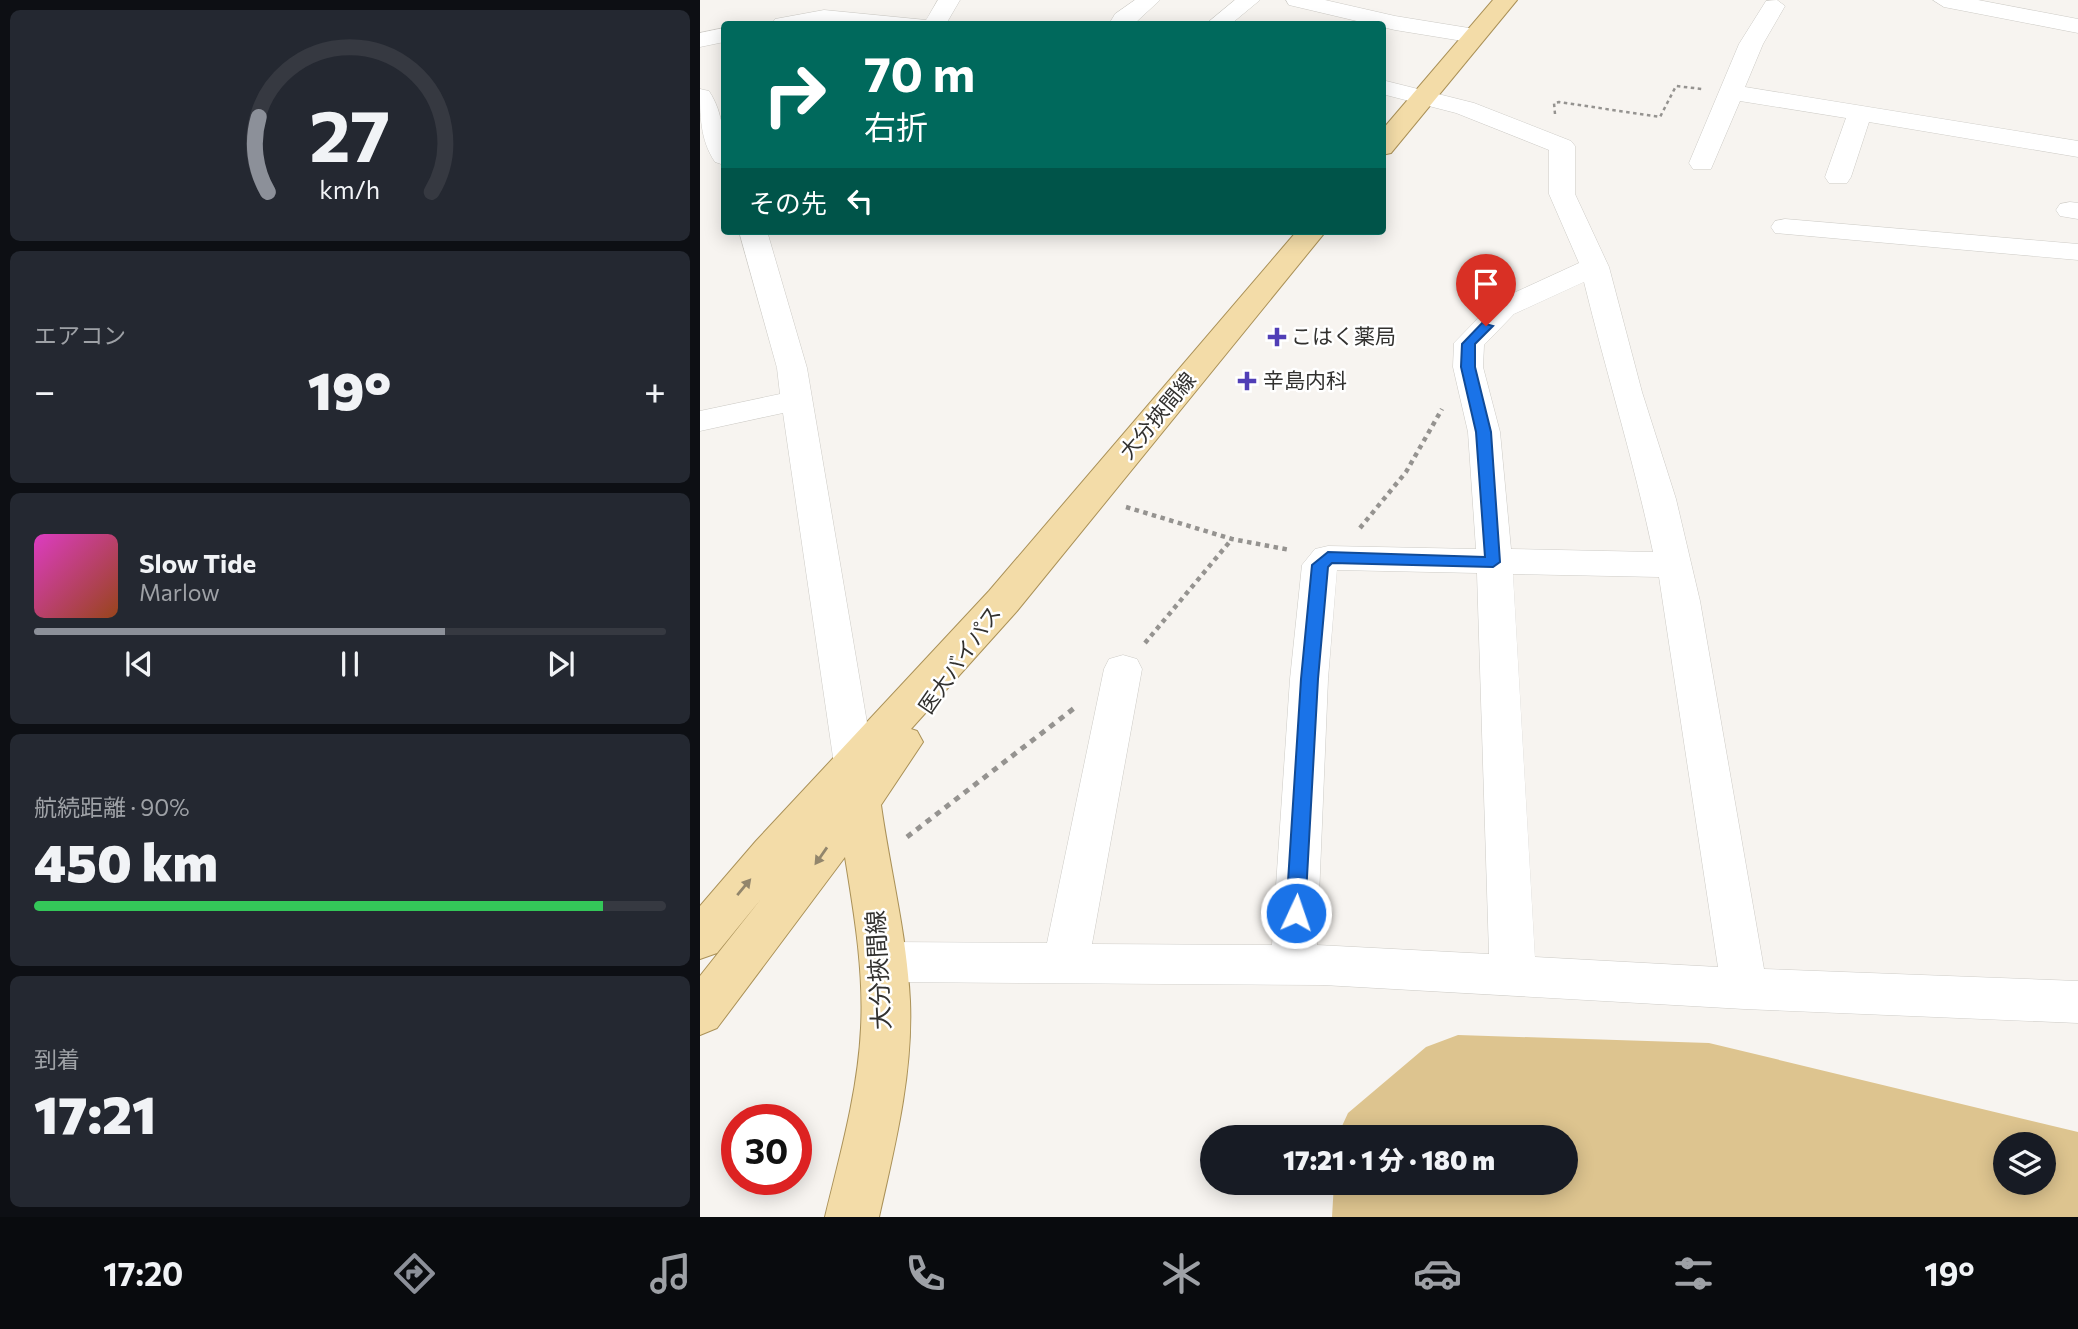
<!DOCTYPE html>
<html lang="ja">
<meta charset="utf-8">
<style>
:root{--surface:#171b24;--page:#242831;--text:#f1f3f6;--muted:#9ea1a6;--line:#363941;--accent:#8c9099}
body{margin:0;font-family:Commissioner,"Noto Sans JP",sans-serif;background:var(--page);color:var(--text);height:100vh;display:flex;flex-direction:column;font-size:26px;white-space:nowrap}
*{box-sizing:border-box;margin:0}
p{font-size:23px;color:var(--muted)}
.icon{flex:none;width:38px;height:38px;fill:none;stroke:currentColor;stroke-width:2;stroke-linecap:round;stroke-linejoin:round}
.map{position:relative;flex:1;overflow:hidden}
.drawer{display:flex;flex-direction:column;gap:10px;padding:10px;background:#0d0f14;width:700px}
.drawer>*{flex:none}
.hud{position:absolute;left:21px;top:21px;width:665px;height:214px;border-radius:7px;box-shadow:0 4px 18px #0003;background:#00695c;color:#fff;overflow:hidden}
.tools{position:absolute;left:1293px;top:1132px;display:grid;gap:14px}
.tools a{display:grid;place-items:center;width:63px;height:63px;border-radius:50%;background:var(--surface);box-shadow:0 4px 18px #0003;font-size:35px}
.speed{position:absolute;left:21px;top:1104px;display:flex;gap:14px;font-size:35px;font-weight:700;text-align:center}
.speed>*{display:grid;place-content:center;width:91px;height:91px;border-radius:50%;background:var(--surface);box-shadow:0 4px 18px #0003;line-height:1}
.speed .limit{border:10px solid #d22;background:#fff;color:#111}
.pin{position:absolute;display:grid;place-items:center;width:60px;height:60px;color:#fff;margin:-72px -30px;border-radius:50% 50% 50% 0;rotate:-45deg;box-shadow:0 0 7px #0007}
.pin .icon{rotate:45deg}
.me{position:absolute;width:77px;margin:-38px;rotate:3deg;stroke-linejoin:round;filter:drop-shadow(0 0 5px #0008)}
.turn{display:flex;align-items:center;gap:24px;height:147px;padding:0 28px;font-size:32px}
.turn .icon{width:91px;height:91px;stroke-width:2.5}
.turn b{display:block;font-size:49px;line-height:60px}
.then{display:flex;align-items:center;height:66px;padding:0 28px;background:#0003;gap:14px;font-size:26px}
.big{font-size:52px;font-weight:800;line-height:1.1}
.drawer .widget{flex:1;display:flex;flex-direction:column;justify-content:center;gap:10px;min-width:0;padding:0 24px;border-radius:10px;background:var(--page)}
.drawer .dial{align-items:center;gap:0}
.dial svg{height:182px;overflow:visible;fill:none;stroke:var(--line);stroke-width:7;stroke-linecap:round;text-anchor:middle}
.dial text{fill:var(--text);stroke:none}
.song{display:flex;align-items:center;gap:21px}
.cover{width:84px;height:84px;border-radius:10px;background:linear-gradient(135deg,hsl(310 70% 55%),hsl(20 70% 35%))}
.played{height:7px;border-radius:4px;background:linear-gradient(90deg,var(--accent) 65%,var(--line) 65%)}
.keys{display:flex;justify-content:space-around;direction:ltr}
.heat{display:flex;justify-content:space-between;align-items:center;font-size:38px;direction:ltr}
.charge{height:10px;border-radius:5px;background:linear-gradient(90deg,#34c759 90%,var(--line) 0)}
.trip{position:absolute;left:500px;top:1125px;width:378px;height:70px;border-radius:35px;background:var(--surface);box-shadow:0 4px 18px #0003;font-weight:800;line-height:70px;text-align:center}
.dock{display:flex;height:112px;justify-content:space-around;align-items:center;background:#090b0e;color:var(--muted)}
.dock .icon{width:49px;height:49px}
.dock .active{color:var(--accent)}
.dock b{font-size:32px;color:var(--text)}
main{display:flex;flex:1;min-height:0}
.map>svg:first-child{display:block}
.green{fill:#ddc48f;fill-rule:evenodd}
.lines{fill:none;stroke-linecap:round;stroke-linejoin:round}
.minor-casing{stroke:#cdcbc6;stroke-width:1}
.major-casing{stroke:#aa9158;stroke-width:2}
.path-far2{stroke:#959390;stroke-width:2.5;stroke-dasharray:3.5 3.5;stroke-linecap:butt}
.path-far1{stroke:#959390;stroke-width:4.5;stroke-dasharray:4.5 4.5;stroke-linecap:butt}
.path{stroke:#959390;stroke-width:5;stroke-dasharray:6 6;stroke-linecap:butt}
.minor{fill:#fff;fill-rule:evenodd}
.major{fill:#f3dca8;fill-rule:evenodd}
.oneway{fill:#92866c}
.route{fill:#1a73e8;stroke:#114b97;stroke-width:2}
.poi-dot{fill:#503eb6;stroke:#fff;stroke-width:2.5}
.labels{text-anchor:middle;stroke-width:5;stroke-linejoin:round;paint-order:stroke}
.poi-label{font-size:21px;fill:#32312f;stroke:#fff;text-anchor:start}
.street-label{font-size:21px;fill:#32312f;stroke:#fff}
.near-street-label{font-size:24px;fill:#32312f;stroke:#fff}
</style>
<main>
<section class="drawer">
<div class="widget dial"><svg viewBox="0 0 100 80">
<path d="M14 69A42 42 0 1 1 86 69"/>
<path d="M14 69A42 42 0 0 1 10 36" stroke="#8c9099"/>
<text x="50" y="56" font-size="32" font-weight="700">27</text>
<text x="50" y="72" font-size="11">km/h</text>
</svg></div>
<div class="widget"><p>エアコン</p>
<div class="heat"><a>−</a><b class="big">19°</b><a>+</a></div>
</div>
<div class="widget">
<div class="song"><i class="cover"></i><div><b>Slow Tide</b><p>Marlow</p></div></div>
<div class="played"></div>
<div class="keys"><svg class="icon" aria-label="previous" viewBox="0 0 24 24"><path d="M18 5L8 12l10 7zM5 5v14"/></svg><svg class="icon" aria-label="pause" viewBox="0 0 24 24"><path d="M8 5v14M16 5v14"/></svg><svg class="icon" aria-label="next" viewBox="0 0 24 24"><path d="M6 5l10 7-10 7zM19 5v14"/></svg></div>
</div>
<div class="widget"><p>航続距離 · 90%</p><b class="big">450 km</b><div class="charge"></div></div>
<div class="widget"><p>到着</p><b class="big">17:21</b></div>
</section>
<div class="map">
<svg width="1378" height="1217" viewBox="0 0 1378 1217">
<rect width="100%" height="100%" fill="#f7f4f0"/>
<!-- green -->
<path class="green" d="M 758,1035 L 1009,1043 L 1378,1132 L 1378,1217 L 632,1217 L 634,1183 L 866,1183 L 866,1138 L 637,1137 L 648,1113 L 726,1047 ZM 1306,1144 L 1344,1144 L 1344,1183 L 1306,1183 Z"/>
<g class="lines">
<defs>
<path id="minor" d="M 238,0 L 260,0 L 246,24 L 72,24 L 75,19 L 124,10 L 226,20 Z
M 435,0 L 460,0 L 434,24 L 409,24 L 415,14 Z
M 535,0 L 560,0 L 531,24 L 506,24 Z
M 586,0 L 625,0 L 695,16 L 775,29 L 786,36 L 775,43 L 695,30 L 589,5 Z
M 1077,0 L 1085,6 L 1063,44 L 1045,87 L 1378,141 L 1378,157 L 1169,122 L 1151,177 L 1147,183 L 1129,183 L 1125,177 L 1146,118 L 1040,101 L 1011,169 L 993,169 L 989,163 L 1039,44 L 1066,1 Z
M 1233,0 L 1278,0 L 1378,19 L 1378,33 L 1244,7 Z
M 24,28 L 24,42 L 0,47 L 0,33 Z
M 682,80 L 774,103 L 871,141 L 875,146 L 875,194 L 909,267 L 942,392 L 976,499 L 1000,601 L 1064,969 L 1378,981 L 1378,1023 L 1044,1009 L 623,985 L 184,982 L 168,976 L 161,962 L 168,948 L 184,942 L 347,943 L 404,669 L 409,659 L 423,655 L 437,659 L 442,669 L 392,944 L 572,945 L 590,679 L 602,565 L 615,549 L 628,546 L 776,549 L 768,432 L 753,367 L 754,343 L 794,302 L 879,263 L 849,194 L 849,150 L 756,113 L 682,94 ZM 884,282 C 906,372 934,461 953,552 L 811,549 L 800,432 L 783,367 L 784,345 L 814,314 ZM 637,570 L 777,573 L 789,954 L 617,945 L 628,679 ZM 813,574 L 959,577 L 1018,967 L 835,957 Z
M 0,89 L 9,91 C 24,114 24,138 24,165 L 15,162 C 0,140 0,115 0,89 Z
M 1370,202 L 1378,203 L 1378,219 L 1360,216 L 1356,210 L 1360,204 Z
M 1085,219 L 1378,244 L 1378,260 L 1075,233 L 1071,227 L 1075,221 Z
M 39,231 L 67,231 L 107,368 L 174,764 L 168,775 L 154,780 L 140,775 L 134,764 L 83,413 L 0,431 L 0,411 L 80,394 L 77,368 Z"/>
<path id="major" d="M 793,0 L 817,0 L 691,153 L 682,155 L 682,130 Z
M 597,231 L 626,231 L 317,611 L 211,729 L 217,731 L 223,742 L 181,805 C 190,870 207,935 210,1001 C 213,1074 195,1146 179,1217 L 125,1217 C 140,1155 158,1092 161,1028 C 164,970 154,913 145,857 L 17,1028 L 0,1035 L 0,976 L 61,899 L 17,953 L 0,959 L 0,906 L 56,841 L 289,591 Z"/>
</defs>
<!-- minor casing -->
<use href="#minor" class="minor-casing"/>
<!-- major casing -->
<use href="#major" class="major-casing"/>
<!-- path-far2 -->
<path class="path-far2" d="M 855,114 L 854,103 L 859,102 L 960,117 L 976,86 L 1002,89"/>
<!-- path-far1 -->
<path class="path-far1" d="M 426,507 L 532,539 L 590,550
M 660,528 L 706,472 L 742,409
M 445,643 L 532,539"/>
<!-- path -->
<path class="path" d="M 207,837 L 377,706"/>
<!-- minor -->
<use href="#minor" class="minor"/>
<!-- major -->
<use href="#major" class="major"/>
</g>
<!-- one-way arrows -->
<defs><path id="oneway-solid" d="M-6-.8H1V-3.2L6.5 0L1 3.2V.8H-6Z" transform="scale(1.75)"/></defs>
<g class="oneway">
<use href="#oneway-solid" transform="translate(121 856) rotate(125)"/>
<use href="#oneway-solid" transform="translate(44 887) rotate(-50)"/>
</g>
<!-- route -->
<path class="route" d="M 782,323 L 793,326 L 775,344 L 775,367 L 791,432 L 800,562 L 793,567 L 632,563 L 628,567 L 618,679 L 605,913 L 602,919 L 589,919 L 586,913 L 601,679 L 612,565 L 628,552 L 785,557 L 776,432 L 761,367 L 762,344 Z"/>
<!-- markers -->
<g class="poi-dot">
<path d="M573.5 326.5h7v7h7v7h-7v7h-7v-7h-7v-7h7z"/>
<path d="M543.5 370.5h7v7h7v7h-7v7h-7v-7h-7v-7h7z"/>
</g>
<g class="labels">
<!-- poi labels -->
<g class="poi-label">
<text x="591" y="344">こはく薬局</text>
<text x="563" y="388">辛島内科</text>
</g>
<!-- street labels -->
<g class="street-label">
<text transform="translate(458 416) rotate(-50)" y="7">大分挾間線</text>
<text transform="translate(260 660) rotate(-55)" y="7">医大バイパス</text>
</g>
<!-- near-street labels -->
<g class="near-street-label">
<text transform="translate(179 970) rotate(-93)" y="8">大分挾間線</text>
</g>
</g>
</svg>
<div class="tools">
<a><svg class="icon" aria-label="layers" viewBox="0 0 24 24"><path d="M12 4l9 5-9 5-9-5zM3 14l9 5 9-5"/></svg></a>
</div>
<div class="speed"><div class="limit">30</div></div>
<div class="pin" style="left:786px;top:326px;background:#d93025"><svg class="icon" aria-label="arrive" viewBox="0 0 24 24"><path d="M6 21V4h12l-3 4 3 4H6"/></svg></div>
<svg class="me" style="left:596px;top:913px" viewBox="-20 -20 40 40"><circle r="17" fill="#1a73e8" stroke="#fff" stroke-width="3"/><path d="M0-11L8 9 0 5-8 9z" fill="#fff"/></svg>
<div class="trip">17:21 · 1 分 · 180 m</div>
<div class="hud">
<div class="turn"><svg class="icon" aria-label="right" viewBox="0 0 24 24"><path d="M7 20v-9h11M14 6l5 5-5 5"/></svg><div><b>70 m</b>右折</div></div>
<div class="then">その先<svg class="icon" aria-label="left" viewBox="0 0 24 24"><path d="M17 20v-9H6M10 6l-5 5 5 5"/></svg></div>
</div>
</div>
</main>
<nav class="dock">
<b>17:20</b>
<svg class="icon active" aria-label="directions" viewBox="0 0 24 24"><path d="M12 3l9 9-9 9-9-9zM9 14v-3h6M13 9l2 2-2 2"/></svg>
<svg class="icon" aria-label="music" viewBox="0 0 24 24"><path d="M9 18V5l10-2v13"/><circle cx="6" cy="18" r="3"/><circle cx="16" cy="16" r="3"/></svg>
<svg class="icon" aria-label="phone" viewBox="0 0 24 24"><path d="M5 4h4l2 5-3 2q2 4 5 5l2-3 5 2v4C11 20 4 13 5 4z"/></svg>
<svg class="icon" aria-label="climate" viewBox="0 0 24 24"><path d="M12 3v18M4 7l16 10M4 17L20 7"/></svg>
<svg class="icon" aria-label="car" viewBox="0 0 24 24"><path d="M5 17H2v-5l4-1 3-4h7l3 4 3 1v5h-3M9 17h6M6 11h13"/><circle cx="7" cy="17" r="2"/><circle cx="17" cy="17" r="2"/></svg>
<svg class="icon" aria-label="filters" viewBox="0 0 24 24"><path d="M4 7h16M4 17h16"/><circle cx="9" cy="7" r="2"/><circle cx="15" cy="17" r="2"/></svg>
<b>19°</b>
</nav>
